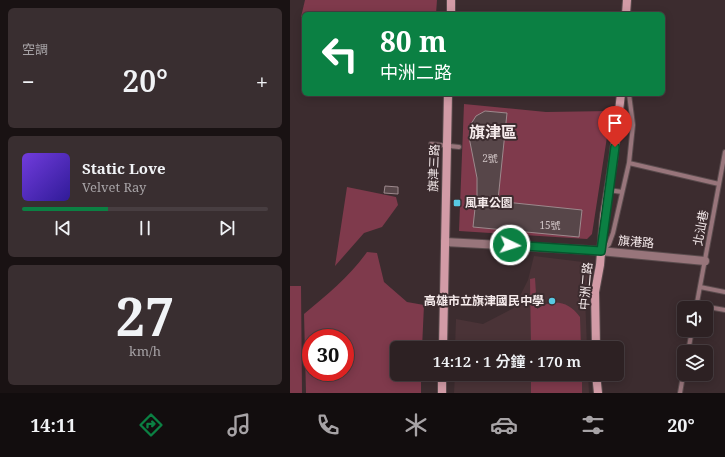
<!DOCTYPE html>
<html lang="zh-TW">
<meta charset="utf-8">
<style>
:root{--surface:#2d2123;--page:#392e30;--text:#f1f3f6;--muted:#a7a3a6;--line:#483e41;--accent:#0b8043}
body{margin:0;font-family:"Noto Serif","Noto Sans TC",serif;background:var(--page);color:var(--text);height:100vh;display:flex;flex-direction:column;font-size:15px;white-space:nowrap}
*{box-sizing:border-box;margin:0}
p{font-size:13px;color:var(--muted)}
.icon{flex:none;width:22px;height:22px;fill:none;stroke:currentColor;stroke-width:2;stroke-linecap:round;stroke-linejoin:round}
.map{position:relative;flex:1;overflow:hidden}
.side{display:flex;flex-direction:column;gap:8px;padding:8px;background:#191213;width:290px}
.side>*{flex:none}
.hud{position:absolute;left:12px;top:12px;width:363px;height:84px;border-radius:6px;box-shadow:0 2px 10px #0003,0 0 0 1px var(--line);background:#0b8043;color:#fff;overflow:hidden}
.fabs{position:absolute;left:387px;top:301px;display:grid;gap:8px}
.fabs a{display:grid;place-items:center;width:36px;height:36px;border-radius:6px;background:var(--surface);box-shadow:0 2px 10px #0003,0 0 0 1px var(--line);font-size:20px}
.speed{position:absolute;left:12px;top:329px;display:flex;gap:8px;font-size:20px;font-weight:700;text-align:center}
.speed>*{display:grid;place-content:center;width:52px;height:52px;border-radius:50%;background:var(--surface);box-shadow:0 2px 10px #0003,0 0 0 1px var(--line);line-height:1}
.speed .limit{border:6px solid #d22;background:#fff;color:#111}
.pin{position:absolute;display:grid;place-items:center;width:34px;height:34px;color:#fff;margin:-41px -17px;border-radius:50% 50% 50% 0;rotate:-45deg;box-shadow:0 0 4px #0007}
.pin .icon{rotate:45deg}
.me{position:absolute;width:44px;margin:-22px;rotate:94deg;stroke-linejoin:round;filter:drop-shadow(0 0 3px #0008)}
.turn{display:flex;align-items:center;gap:14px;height:84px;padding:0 12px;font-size:18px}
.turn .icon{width:52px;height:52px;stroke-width:2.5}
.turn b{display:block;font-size:28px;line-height:34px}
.big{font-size:30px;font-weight:600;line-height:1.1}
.side .widget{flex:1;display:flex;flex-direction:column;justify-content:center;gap:6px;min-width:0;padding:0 14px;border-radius:6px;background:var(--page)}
.side .dial{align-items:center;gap:0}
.dial b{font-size:52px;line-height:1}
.song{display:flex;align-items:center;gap:12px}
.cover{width:48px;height:48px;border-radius:6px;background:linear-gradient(135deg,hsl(260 70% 55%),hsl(250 70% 35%))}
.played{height:4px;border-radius:2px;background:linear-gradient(90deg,var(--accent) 35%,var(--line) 35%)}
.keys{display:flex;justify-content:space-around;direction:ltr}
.heat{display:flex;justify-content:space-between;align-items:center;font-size:22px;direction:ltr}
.trip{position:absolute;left:100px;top:341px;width:234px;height:40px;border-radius:6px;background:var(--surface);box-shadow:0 2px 10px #0003,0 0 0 1px var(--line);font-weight:600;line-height:40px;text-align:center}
.tab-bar{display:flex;height:64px;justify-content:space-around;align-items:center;background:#120d0e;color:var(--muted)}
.tab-bar .icon{width:28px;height:28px}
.tab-bar .current{color:var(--accent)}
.tab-bar b{font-size:18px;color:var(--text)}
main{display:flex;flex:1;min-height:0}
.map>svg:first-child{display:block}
.built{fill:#4a3337}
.green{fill:#7f3a4c;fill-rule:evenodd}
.building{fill:#574649;stroke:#9d898d}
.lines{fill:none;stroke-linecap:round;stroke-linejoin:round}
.lane-casing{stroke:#5a4b4d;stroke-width:6}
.street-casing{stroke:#5a4b4d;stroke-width:10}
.secondary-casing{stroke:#5a4b4d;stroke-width:10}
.lane{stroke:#98757b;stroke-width:4}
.street{stroke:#98757b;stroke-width:8}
.secondary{stroke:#d29ba6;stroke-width:8}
.route-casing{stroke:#07532c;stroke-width:10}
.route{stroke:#0b8043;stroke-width:7}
.poi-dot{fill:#58c9e3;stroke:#3c2c2f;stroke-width:1.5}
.labels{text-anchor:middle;stroke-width:4;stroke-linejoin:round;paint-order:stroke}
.number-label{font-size:10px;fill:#cec2c3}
.street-label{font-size:12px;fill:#f6ebec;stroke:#3c2c2f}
.poi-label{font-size:12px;font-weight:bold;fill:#f6ebec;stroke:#3c2c2f;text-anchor:start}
.district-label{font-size:16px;font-weight:bold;fill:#f6ebec;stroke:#3c2c2f}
</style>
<main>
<section class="side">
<div class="widget"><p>空調</p>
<div class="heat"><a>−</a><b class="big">20°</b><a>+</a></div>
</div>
<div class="widget">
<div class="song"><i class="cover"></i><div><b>Static Love</b><p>Velvet Ray</p></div></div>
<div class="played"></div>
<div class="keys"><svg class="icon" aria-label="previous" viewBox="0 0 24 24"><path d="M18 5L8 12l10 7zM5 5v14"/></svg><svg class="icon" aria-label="pause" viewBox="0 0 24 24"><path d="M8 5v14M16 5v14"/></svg><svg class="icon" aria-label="next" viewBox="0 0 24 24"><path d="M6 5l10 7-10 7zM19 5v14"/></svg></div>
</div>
<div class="widget dial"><b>27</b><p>km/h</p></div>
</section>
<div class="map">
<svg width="435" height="393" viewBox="0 0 435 393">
<rect width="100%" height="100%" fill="#3c2c2f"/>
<!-- built -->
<path class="built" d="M 244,256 L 301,263 L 295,294 L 297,348 L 165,348 L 166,319 L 193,324 L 224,308 L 238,280 Z
M 165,374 L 298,374 L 299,393 L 164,393 Z"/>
<!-- green -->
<path class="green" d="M 15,0 L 147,0 L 146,14 L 14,14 L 14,17 L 11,17 Z
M 174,104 L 256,112 L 321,111 L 302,234 L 297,239 L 169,231 Z
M 57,187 L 106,197 L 108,205 L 92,227 L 74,233 L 45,266 Z
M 77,252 L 87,253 L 94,282 L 117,302 L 134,305 L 132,348 L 107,348 L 107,374 L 131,374 L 131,393 L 16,393 L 14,314 C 37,295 60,276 77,252 ZM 21,338 L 55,338 L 55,372 L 21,372 Z
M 245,278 L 247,309 C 262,298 279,301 290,317 L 291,348 L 241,348 L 240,279 Z
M 0,286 L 11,286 L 12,393 L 0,393 Z
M 241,374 L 292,374 L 292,393 L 241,393 Z"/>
<!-- building -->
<path class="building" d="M 195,111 L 217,113 L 208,200 L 187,197 L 187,178 L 179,137 L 181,124 L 186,116 Z
M 95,186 L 108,187 L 108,194 L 94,193 Z
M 186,199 L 292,210 L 289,237 L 183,227 Z"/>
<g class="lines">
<defs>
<path id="lane" d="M 141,144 L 169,147
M 339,163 L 429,184
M 319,190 L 332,192
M 312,251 L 319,244 L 323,233 L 339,163 L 343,125 L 339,94
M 410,287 L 435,292
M 407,305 L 435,310
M 406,308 L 435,152
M 398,352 L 402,330
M 390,393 L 394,370"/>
<path id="street" d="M 155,242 L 299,250 L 415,261"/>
<path id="secondary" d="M 161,14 L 161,0
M 336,14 L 337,0
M 153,348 L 158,94
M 306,348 L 305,292 L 310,265 L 314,217 L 323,161 L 331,94
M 306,374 L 308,393
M 152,393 L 152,374"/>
</defs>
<!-- lane casing -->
<use href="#lane" class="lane-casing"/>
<!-- street casing -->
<use href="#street" class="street-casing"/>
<!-- secondary casing -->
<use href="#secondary" class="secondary-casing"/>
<!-- lane -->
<use href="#lane" class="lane"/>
<!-- street -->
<use href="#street" class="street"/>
<!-- secondary -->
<use href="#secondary" class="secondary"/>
</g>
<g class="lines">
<defs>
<path id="route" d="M 220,245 L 311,251 L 325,147"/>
</defs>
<!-- route casing -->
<use href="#route" class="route-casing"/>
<!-- route -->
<use href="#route" class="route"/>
</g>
<!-- markers -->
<g class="poi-dot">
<rect x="163" y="199" width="8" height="8" rx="2"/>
<circle cx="262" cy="301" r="4"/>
</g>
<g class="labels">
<!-- number labels -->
<g class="number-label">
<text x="200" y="162">2號</text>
<text x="260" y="229">15號</text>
</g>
<!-- street labels -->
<g class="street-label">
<text transform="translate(144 168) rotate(-88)" y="4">旗津三路</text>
<text transform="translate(411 228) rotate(-80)" y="4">北汕巷</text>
<text transform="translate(346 242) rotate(5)" y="4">旗港路</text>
<text transform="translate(296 286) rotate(-85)" y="4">中洲二路</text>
</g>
<!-- poi labels -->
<g class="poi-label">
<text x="175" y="207">風車公園</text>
<text x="254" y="305" text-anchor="end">高雄市立旗津國民中學</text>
</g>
<!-- district labels -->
<g class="district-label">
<text x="203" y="138">旗津區</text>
</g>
</g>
</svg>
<div class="fabs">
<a><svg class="icon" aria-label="sound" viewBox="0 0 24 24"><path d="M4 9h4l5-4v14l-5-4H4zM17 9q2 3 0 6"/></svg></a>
<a><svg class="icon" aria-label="layers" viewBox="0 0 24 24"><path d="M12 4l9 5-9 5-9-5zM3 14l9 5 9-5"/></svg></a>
</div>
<div class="speed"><div class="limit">30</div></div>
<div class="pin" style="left:325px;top:147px;background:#d93025"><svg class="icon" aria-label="arrive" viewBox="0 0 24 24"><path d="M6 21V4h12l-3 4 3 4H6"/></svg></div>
<svg class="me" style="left:220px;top:245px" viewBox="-20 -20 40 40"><circle r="17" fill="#0b8043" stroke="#fff" stroke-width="3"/><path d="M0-11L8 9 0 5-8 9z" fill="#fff"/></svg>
<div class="trip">14:12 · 1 分鐘 · 170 m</div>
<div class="hud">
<div class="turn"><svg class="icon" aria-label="left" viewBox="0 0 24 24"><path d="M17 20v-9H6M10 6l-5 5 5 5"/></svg><div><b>80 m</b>中洲二路</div></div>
</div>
</div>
</main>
<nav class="tab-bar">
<b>14:11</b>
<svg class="icon current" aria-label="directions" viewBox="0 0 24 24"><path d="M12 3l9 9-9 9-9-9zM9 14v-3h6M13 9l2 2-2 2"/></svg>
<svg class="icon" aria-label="music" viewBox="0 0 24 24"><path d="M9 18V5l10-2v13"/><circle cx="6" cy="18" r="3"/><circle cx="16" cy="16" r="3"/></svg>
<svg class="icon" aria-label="phone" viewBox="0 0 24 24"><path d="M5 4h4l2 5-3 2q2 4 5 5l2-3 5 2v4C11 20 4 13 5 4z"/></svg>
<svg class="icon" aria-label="climate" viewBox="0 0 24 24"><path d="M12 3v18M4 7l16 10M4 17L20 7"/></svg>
<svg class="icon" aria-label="car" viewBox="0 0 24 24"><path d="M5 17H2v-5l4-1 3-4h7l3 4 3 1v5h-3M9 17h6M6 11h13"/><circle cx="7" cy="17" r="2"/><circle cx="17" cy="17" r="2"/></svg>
<svg class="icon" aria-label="filters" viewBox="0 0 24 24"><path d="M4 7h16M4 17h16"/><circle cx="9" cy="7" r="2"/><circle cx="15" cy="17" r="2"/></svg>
<b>20°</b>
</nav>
